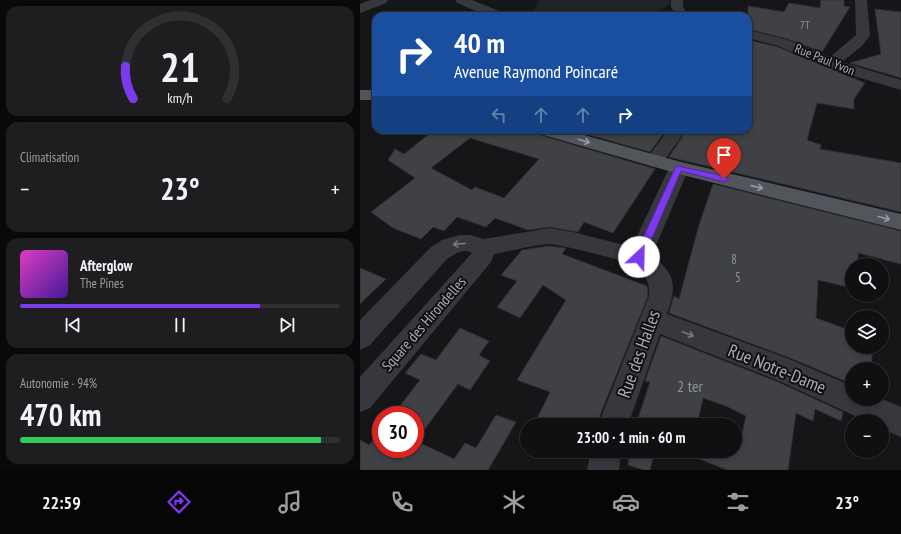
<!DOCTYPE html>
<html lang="fr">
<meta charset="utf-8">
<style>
:root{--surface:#101012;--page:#1e1e20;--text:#f1f3f6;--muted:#9c9d9f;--line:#303032;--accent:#7c3aed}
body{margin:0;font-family:"PT Sans Narrow",sans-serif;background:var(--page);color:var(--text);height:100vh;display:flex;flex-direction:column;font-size:15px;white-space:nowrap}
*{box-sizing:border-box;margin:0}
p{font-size:13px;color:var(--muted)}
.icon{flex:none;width:22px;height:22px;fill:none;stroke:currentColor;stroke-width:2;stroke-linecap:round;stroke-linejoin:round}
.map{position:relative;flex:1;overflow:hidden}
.drawer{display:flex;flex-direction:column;gap:6px;padding:6px;background:#09090a;width:360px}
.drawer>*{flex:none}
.hud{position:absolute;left:12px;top:12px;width:380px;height:122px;border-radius:12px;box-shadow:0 2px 6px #0003,0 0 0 1px var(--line);background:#1a4fa0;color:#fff;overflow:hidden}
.buttons{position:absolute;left:485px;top:258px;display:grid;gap:8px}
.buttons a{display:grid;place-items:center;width:44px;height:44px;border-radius:50%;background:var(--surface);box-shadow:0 2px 6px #0003,0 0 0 1px var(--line);font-size:20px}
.speed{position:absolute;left:12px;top:406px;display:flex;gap:8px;font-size:20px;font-weight:700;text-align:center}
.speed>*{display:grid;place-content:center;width:52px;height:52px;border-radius:50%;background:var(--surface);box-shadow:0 2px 6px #0003,0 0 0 1px var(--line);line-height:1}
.speed .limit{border:6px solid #d22;background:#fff;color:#111}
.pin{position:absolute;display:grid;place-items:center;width:34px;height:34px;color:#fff;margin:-41px -17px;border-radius:50% 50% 50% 0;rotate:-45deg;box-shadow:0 0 4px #0007}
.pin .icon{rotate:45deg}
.me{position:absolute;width:44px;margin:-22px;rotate:24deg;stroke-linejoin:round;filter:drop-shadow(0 0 3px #0008)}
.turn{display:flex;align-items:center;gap:14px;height:84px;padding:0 16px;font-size:18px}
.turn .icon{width:52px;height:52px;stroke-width:2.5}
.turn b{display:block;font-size:28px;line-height:34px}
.lanes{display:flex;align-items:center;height:38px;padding:0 16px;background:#0003;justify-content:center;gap:20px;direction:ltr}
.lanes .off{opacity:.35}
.big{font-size:30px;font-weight:700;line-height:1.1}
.drawer .card{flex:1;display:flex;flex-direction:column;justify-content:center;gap:6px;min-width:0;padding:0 14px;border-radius:12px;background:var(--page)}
.drawer .dial{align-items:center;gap:0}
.dial svg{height:104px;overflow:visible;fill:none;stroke:var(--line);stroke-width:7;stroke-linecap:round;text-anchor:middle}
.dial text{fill:var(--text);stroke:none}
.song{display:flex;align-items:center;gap:12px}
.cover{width:48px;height:48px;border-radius:6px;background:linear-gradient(135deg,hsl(310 70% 55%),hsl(260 70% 35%))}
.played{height:4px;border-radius:2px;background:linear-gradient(90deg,var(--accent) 75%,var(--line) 75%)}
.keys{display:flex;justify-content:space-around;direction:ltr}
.heat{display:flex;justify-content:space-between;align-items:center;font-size:22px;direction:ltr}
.charge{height:6px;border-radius:3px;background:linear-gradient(90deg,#34c759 94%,var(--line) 0)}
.trip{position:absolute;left:160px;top:418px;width:222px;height:40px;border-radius:20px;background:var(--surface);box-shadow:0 2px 6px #0003,0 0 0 1px var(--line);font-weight:700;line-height:40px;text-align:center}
.dock{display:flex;height:64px;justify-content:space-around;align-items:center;background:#060607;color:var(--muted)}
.dock .icon{width:28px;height:28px}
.dock .active{color:var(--accent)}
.dock b{font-size:18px;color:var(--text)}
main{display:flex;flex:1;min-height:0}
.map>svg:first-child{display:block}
.built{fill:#222225}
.building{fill:#404145;stroke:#303034;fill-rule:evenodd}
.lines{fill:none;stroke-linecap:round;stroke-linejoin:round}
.minor{fill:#37383d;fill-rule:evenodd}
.major{fill:#53555c;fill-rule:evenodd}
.oneway{stroke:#979ba6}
.oneway2{stroke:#757881}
.route{fill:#7c3aed;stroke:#51269a}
.labels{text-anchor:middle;stroke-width:4;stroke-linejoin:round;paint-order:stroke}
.far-number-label{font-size:11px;fill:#8e929b}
.far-street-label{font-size:13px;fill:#a8adb8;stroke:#111113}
.number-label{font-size:13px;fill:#8e929b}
.street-label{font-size:15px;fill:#a8adb8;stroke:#111113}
.near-number-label{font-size:16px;fill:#8e929b}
.near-street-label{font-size:18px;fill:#a8adb8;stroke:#111113}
</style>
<main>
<section class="drawer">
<div class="card dial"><svg viewBox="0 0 100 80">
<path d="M14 69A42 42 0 1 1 86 69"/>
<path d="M14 69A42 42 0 0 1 8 44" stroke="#7c3aed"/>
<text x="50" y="56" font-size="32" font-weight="700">21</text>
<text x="50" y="72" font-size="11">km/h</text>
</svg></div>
<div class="card"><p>Climatisation</p>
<div class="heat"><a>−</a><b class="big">23°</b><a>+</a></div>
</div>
<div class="card">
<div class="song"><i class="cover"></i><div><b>Afterglow</b><p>The Pines</p></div></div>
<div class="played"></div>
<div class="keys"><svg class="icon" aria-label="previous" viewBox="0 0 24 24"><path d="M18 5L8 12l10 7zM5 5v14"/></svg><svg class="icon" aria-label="pause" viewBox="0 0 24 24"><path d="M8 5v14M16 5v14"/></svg><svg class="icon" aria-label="next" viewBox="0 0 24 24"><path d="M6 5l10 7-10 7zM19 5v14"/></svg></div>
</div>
<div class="card"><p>Autonomie · 94%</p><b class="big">470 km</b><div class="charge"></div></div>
</section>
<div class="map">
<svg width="541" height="470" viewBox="0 0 541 470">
<rect width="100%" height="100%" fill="#161618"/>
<!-- built -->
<path class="built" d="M 180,0 L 310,0 L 308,5 L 291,16 L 169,15 Z"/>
<!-- building -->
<path class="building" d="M 461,0 L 484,0 L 484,6 L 490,7 L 462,52 L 428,39 L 388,29 L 388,6 L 424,12 L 429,3 L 460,8 Z
M 515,9 L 541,12 L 541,78 L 490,63 L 521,54 Z
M 388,40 L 418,47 L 505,83 L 494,99 L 494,109 L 457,103 L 447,140 L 461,145 L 460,149 L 541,163 L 541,212 L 309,157 L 327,130 L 388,130 Z
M 74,130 L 176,130 L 180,135 L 295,169 L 253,233 L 224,222 L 218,232 L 190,227 L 168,230 L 135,218 L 126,227 L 97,217 L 84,231 L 73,227 L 61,239 L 33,228 L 11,212 L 55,178 L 28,160 L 35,149 L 44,154 ZM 110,138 L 179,159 L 144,198 L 115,187 L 112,190 L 71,168 Z
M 212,130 L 306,130 L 290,152 Z
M 353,184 L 541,231 L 541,264 L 498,253 L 498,265 L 489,265 L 492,274 L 492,288 L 458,280 L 456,318 L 492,331 L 492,347 L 513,347 L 511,366 L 518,369 L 492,369 L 492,384 L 430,358 L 309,313 L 314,296 L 319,299 L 339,225 Z
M 189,246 L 206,248 L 202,254 L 287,286 L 288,296 L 236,425 L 174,425 L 190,392 L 157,380 L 206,300 L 183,285 L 160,318 L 137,307 L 157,281 L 141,275 L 162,250 Z
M 0,268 L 26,279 L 0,304 Z
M 100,328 L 129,341 L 119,355 L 130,361 L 110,390 L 98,384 L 56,441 L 94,459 L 105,443 L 116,448 L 136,415 L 156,422 L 128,470 L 0,470 L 0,440 L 9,445 L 21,430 L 21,449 L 55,449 L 55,415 L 33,415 L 60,380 L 45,373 L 61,354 L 76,360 Z
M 301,336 L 418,382 L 483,412 L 481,421 L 455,409 L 453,421 L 436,413 L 428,470 L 367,470 L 322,452 L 378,451 L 386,416 L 366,406 L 343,398 L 337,425 L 276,425 L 290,382 L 285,381 Z
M 522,371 L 527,373 L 523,398 L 522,398 Z
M 270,451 L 295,451 L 290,470 L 284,470 L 268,465 Z"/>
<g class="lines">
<!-- minor -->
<path class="minor" d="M 11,0 L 28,0 L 26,3 L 0,13 L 0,4 Z
M 95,0 L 112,0 L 144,13 L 145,16 L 128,16 L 97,3 Z
M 311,0 L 323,0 L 323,7 L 329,16 L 317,16 L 311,7 Z
M 495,0 L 507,0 L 510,35 L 503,45 L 482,62 L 541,80 L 541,90 L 480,72 L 418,46 L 388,38 L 388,30 L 428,40 L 470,57 L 496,35 Z
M 308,130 L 326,130 L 301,165 L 294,167 L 287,165 L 285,161 Z
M 319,162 L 326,164 L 329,168 L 292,255 C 316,275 317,285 307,314 L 429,359 L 492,386 L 492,399 L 522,399 L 541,407 L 541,437 L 522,429 L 522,421 L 506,421 L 419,381 L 300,334 L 268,425 L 238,425 L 289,296 C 290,280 285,275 273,265 C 267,261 198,244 189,244 C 171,245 152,251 134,254 L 131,262 L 10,408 L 0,412 L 0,377 L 112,253 C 103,248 95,254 87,259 L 9,346 L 0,350 L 0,320 L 71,247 L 82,240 L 100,235 L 110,235 L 124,239 L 190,228 L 213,232 L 272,247 L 309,168 L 312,164 Z
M 231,451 L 261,451 L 259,470 L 227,470 Z"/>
<!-- major -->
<path class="major" d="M 0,90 L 16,90 L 16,100 L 0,100 Z
M 177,130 L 206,130 L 321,162 L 541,214 L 541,230 L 319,174 L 180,134 Z"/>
</g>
<!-- one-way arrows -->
<defs><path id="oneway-shaft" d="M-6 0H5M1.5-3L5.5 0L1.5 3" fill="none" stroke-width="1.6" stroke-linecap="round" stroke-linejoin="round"/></defs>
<g class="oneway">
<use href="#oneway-shaft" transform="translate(224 141) rotate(16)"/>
<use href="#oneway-shaft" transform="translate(397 187) rotate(13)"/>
<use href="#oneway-shaft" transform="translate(524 218) rotate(14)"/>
</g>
<g class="oneway2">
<use href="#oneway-shaft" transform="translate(99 244) rotate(174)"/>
<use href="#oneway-shaft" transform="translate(328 334) rotate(21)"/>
</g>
<!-- route -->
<path class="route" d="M 316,166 L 318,166 L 364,176 L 369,179 L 364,182 L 321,171 L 284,257 L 279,260 L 276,259 L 274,257 Z"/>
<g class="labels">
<!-- far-number labels -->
<g class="far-number-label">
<text x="445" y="29">7T</text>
</g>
<!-- far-street labels -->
<g class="far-street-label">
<text transform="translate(465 59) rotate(22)" y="5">Rue Paul Yvon</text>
</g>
<!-- number labels -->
<g class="number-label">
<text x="374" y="264">8</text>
<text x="378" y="282">5</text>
</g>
<!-- street labels -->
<g class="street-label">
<text transform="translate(64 324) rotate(-49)" y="5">Square des Hirondelles</text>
</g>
<!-- near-number labels -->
<g class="near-number-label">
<text x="330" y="392">2 ter</text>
</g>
<!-- near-street labels -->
<g class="near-street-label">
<text transform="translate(279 354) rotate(-70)" y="6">Rue des Halles</text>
<text transform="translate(417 369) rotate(22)" y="6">Rue Notre-Dame</text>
</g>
</g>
</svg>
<div class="buttons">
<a><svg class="icon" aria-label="search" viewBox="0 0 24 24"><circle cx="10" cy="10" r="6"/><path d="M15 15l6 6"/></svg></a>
<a><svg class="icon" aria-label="layers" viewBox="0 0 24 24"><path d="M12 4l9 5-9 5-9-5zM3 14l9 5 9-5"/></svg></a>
<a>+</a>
<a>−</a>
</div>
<div class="speed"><div class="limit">30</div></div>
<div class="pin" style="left:364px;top:179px;background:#d93025"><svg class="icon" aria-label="arrive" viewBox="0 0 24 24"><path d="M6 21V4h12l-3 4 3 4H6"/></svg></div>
<svg class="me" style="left:279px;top:257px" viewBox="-20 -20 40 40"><circle r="19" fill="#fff"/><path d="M0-13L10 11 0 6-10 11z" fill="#7c3aed"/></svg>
<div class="trip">23:00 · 1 min · 60 m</div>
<div class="hud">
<div class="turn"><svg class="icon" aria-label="right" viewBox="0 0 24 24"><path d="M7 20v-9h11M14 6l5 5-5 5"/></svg><div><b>40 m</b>Avenue Raymond Poincaré</div></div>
<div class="lanes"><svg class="icon off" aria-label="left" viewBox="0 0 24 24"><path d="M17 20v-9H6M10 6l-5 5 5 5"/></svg><svg class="icon off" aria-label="ahead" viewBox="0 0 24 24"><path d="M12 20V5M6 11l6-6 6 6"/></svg><svg class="icon off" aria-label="ahead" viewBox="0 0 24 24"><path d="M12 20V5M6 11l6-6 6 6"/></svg><svg class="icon" aria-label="right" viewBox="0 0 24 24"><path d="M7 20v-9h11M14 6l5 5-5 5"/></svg></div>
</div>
</div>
</main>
<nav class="dock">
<b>22:59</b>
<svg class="icon active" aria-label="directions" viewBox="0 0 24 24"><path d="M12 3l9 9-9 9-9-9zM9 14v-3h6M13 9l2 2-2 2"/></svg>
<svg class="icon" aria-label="music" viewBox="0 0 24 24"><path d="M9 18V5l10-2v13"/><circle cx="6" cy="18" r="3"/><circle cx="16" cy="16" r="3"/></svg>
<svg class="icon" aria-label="phone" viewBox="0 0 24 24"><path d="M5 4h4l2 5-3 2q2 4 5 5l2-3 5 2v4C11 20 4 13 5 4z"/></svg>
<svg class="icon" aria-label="climate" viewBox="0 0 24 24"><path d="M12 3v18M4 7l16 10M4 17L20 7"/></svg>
<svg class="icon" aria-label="car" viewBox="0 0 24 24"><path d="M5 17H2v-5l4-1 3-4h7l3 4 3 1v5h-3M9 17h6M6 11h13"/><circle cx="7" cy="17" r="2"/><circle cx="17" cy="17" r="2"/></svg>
<svg class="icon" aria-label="filters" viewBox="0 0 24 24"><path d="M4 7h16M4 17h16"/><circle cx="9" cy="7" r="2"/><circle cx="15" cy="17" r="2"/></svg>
<b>23°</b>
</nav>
